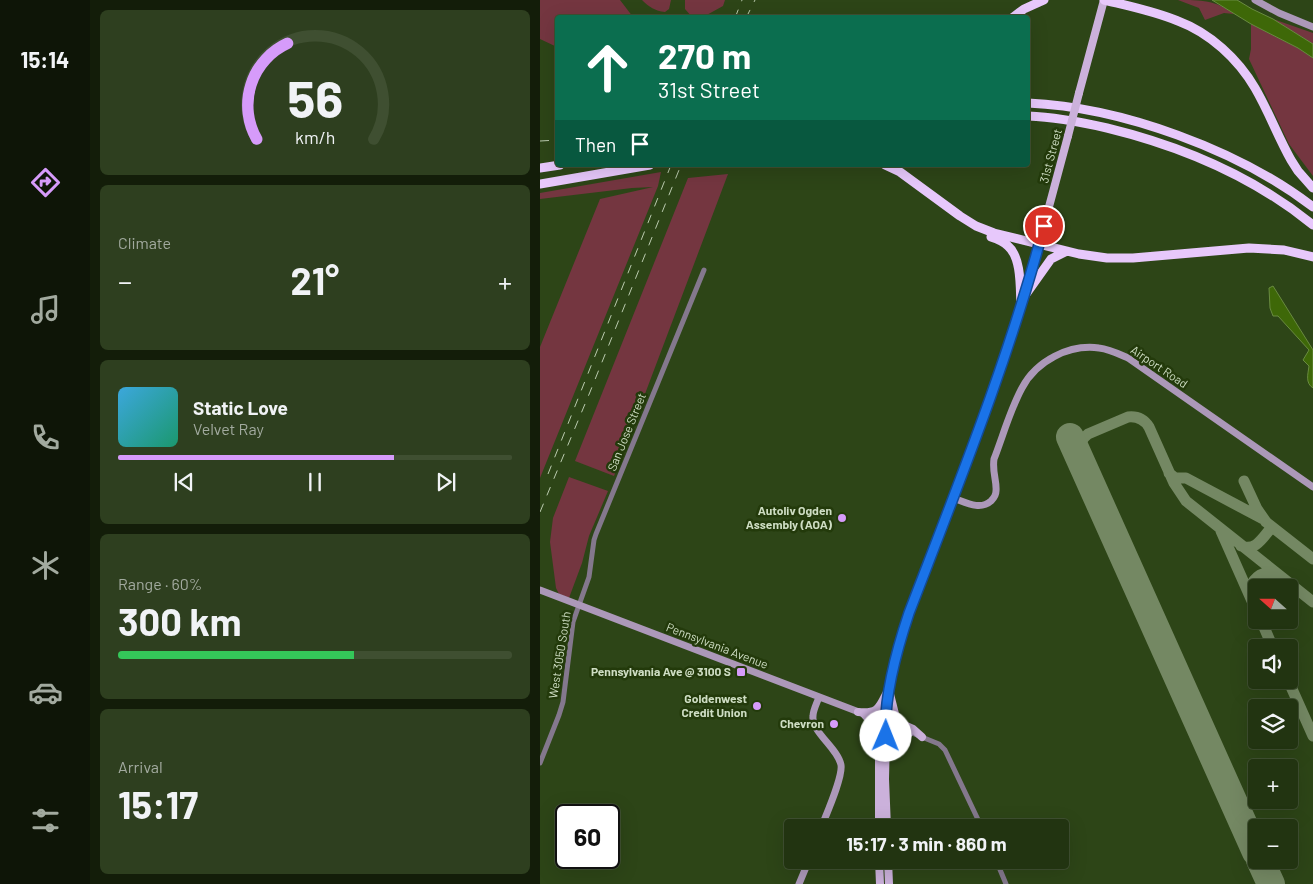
<!DOCTYPE html>
<meta charset="utf-8">
<style>
:root{--surface:#223411;--page:#2e3f1f;--text:#f1f3f6;--muted:#a2aa9f;--line:#3f4f31;--accent:#d69bfa}
body{margin:0;font-family:Barlow,sans-serif;background:var(--page);color:var(--text);height:100vh;display:flex;flex-direction:column;font-size:19px;white-space:nowrap}
*{box-sizing:border-box;margin:0}
p{font-size:16px;color:var(--muted)}
.icon{flex:none;width:28px;height:28px;fill:none;stroke:currentColor;stroke-width:2;stroke-linecap:round;stroke-linejoin:round}
.map{position:relative;flex:1;overflow:hidden}
.sheet{display:flex;flex-direction:column;gap:10px;padding:10px;background:#131d09;width:450px}
.sheet>*{flex:none}
.guide{position:absolute;left:15px;top:15px;width:475px;height:152px;border-radius:5px;box-shadow:0 5px 20px #0002,0 0 0 1px var(--line);background:#0b6e4f;color:#fff;overflow:hidden}
.needle{width:32px;rotate:291deg}
.tools{position:absolute;left:708px;top:579px;display:grid;gap:10px}
.tools a{display:grid;place-items:center;width:50px;height:50px;border-radius:5px;background:var(--surface);box-shadow:0 5px 20px #0002,0 0 0 1px var(--line);font-size:25px}
.speed{position:absolute;left:15px;top:804px;display:flex;gap:10px;font-size:25px;font-weight:700;text-align:center}
.speed>*{display:grid;place-content:center;width:65px;height:65px;border-radius:50%;background:var(--surface);box-shadow:0 5px 20px #0002,0 0 0 1px var(--line);line-height:1}
.speed .limit{border:2px solid #111;border-radius:8px;background:#fff;color:#111}
.pin{position:absolute;display:grid;place-items:center;width:42px;height:42px;color:#fff;margin:-21px;border:2px solid #fff;border-radius:50%;box-shadow:0 1px 5px #0007}
.me{position:absolute;width:55px;margin:-28px;rotate:1deg;stroke-linejoin:round;filter:drop-shadow(0 0 4px #0008)}
.turn{display:flex;align-items:center;gap:18px;height:105px;padding:0 20px;font-size:22px}
.turn .icon{width:65px;height:65px;stroke-width:2.5}
.turn b{display:block;font-size:35px;line-height:42px}
.then{display:flex;align-items:center;height:48px;padding:0 20px;background:#0003;gap:10px;font-size:19px}
.big{font-size:38px;font-weight:700;line-height:1.1}
.sheet .card{flex:1;display:flex;flex-direction:column;justify-content:center;gap:8px;min-width:0;padding:0 18px;border-radius:8px;background:var(--page)}
.sheet .dial{align-items:center;gap:0}
.dial svg{height:130px;overflow:visible;fill:none;stroke:var(--line);stroke-width:7;stroke-linecap:round;text-anchor:middle}
.dial text{fill:var(--text);stroke:none}
.song{display:flex;align-items:center;gap:15px}
.cover{width:60px;height:60px;border-radius:8px;background:linear-gradient(135deg,hsl(200 70% 55%),hsl(160 70% 35%))}
.played{height:5px;border-radius:2px;background:linear-gradient(90deg,var(--accent) 70%,var(--line) 70%)}
.keys{display:flex;justify-content:space-around;direction:ltr}
.heat{display:flex;justify-content:space-between;align-items:center;font-size:28px;direction:ltr}
.charge{height:8px;border-radius:4px;background:linear-gradient(90deg,#34c759 60%,var(--line) 0)}
.trip{position:absolute;left:244px;top:819px;width:285px;height:50px;border-radius:5px;background:var(--surface);box-shadow:0 5px 20px #0002,0 0 0 1px var(--line);font-weight:700;line-height:50px;text-align:center}
main{display:flex;flex:1;min-height:0}
.tabs{display:flex;flex-direction:column;width:90px;justify-content:space-around;align-items:center;background:#0e1507;color:var(--muted)}
.tabs .icon{width:35px;height:35px}
.tabs .current{color:var(--accent)}
.tabs b{font-size:22px;color:var(--text)}
.map>svg:first-child{display:block}
.green{fill:#743640}
.water{fill:#3e6808;stroke:#698b40}
.lines{fill:none;stroke-linecap:round;stroke-linejoin:round}
.taxiway{stroke:#748863;stroke-width:11}
.runway{stroke:#748863;stroke-width:28}
.street{stroke:#84788d;stroke-width:5}
.secondary{stroke:#ac98b9;stroke-width:7}
.primary{stroke:#cbb1db;stroke-width:8}
.highway{stroke:#e7c8fb;stroke-width:9}
.rail{stroke:#bbcbaf;stroke-width:1;stroke-dasharray:9 9;stroke-linecap:butt}
.primary-bridge{stroke:#cbb1db;stroke-width:8}
.route-casing{stroke:#114b97;stroke-width:12}
.route{stroke:#1a73e8;stroke-width:9}
.poi-dot{fill:#d69bfa;stroke:#233a0b;stroke-width:2}
.labels{text-anchor:middle;stroke-width:5;stroke-linejoin:round;paint-order:stroke}
.street-label{font-size:12px;fill:#ceddc3;stroke:#233a0b}
.poi-label{font-size:12px;font-weight:bold;fill:#ceddc3;stroke:#233a0b;text-anchor:end}
</style>
<main>
<nav class="tabs">
<b>15:14</b>
<svg class="icon current" aria-label="directions" viewBox="0 0 24 24"><path d="M12 3l9 9-9 9-9-9zM9 14v-3h6M13 9l2 2-2 2"/></svg>
<svg class="icon" aria-label="music" viewBox="0 0 24 24"><path d="M9 18V5l10-2v13"/><circle cx="6" cy="18" r="3"/><circle cx="16" cy="16" r="3"/></svg>
<svg class="icon" aria-label="phone" viewBox="0 0 24 24"><path d="M5 4h4l2 5-3 2q2 4 5 5l2-3 5 2v4C11 20 4 13 5 4z"/></svg>
<svg class="icon" aria-label="climate" viewBox="0 0 24 24"><path d="M12 3v18M4 7l16 10M4 17L20 7"/></svg>
<svg class="icon" aria-label="car" viewBox="0 0 24 24"><path d="M5 17H2v-5l4-1 3-4h7l3 4 3 1v5h-3M9 17h6M6 11h13"/><circle cx="7" cy="17" r="2"/><circle cx="17" cy="17" r="2"/></svg>
<svg class="icon" aria-label="filters" viewBox="0 0 24 24"><path d="M4 7h16M4 17h16"/><circle cx="9" cy="7" r="2"/><circle cx="15" cy="17" r="2"/></svg>
</nav>
<section class="sheet">
<div class="card dial"><svg viewBox="0 0 100 80">
<path d="M14 69A42 42 0 1 1 86 69"/>
<path d="M14 69A42 42 0 0 1 33 10" stroke="#d69bfa"/>
<text x="50" y="56" font-size="32" font-weight="700">56</text>
<text x="50" y="72" font-size="11">km/h</text>
</svg></div>
<div class="card"><p>Climate</p>
<div class="heat"><a>−</a><b class="big">21°</b><a>+</a></div>
</div>
<div class="card">
<div class="song"><i class="cover"></i><div><b>Static Love</b><p>Velvet Ray</p></div></div>
<div class="played"></div>
<div class="keys"><svg class="icon" aria-label="previous" viewBox="0 0 24 24"><path d="M18 5L8 12l10 7zM5 5v14"/></svg><svg class="icon" aria-label="pause" viewBox="0 0 24 24"><path d="M8 5v14M16 5v14"/></svg><svg class="icon" aria-label="next" viewBox="0 0 24 24"><path d="M6 5l10 7-10 7zM19 5v14"/></svg></div>
</div>
<div class="card"><p>Range · 60%</p><b class="big">300 km</b><div class="charge"></div></div>
<div class="card"><p>Arrival</p><b class="big">15:17</b></div>
</section>
<div class="map">
<svg width="773" height="884" viewBox="0 0 773 884">
<rect width="100%" height="100%" fill="#2d4517"/>
<!-- green -->
<path class="green" d="M 0,0 L 80,0 L 93,17 L 18,18 L 17,47 L 0,39 Z
M 102,0 L 131,0 L 129,9 L 125,12 C 115,11 109,7 102,0 Z
M 145,0 L 185,0 L 183,6 L 163,17 L 152,17 L 145,9 Z
M 638,0 C 661,0 676,0 694,14 L 684,13 L 665,20 L 659,8 Z
M 733,19 L 773,33 L 773,44 Z
M 711,24 L 758,48 L 773,58 L 773,176 L 749,144 L 709,59 L 711,49 Z
M 121,172 L 118,186 L 0,478 L 0,347 L 60,199 L 113,187 L 92,188 L 0,199 L 0,193 Z
M 188,174 L 74,476 L 35,461 L 148,178 Z
M 29,477 L 68,491 L 49,536 L 42,563 L 29,598 L 19,594 L 16,588 L 10,542 L 13,518 Z"/>
<!-- water -->
<path class="water" d="M 672,0 L 697,0 L 712,9 L 733,19 L 773,44 L 773,58 L 758,48 L 711,24 Z
M 733,286 L 773,350 L 773,388 C 765,383 768,374 769,366 L 763,360 L 769,350 L 738,316 L 733,316 L 730,308 L 729,288 Z"/>
<g class="lines">
<!-- taxiway -->
<path class="taxiway" d="M 540,459 C 537,449 539,441 548,434 L 588,417 C 597,416 604,419 609,427 L 634,483 L 646,501 L 773,602
M 629,473 L 635,478 L 646,478 L 723,519
M 704,481 L 717,509 L 726,522 L 773,559
M 681,531 L 716,610
M 701,546 C 716,552 723,537 732,527
M 711,597 C 708,580 722,568 738,575
M 721,620 L 733,648
M 748,680 L 773,736"/>
<!-- runway -->
<path class="runway" d="M 530,437 L 716,852
M 720,860 L 731,884"/>
<!-- street -->
<path class="street" d="M 345,722 L 399,744 L 405,750 L 442,828
M 0,763 L 19,715 L 23,702 L 33,622 L 49,577 L 54,540 L 56,534 L 164,270
M 456,860 L 466,884"/>
<!-- secondary -->
<path class="secondary" d="M 715,0 L 739,13 L 773,27
M 413,498 C 425,502 440,511 451,501 C 453,499 456,495 456,491 C 457,481 452,472 454,459 C 463,436 470,410 482,388 C 496,361 529,344 559,348 C 569,349 579,354 588,358 L 773,487
M 0,590 L 345,722
M 279,697 C 277,703 273,710 273,716 C 271,732 298,748 301,765 C 303,777 286,815 281,828
M 259,884 L 269,860"/>
<!-- primary -->
<path class="primary" d="M 539,93 L 564,0
M 350,694 L 355,714 L 359,720 L 364,725 L 373,729 L 382,737
M 318,712 C 338,714 339,708 347,692
M 324,714 L 333,724 L 339,740
M 348,745 L 354,734 L 369,733
M 339,828 L 339,743 L 341,734 L 345,724
M 347,828 L 345,779 L 346,735 L 345,722 L 350,688 L 356,655 L 369,613 L 448,405 L 468,349 L 499,244 L 528,136
M 339,860 L 340,884
M 348,860 L 349,884"/>
<!-- highway -->
<path class="highway" d="M 564,0 C 589,6 614,11 638,21 C 670,33 698,59 715,88 C 729,112 738,137 751,160 L 758,171 L 773,188
M 472,18 L 484,9 L 504,0
M 488,103 C 581,107 699,150 773,207
M 488,116 C 514,117 541,122 567,128 C 641,146 714,177 773,225
M 345,165 L 360,172 L 420,216 L 436,226 L 454,233 L 539,254 L 567,258 L 593,258 L 709,248 L 744,250 L 773,257
M 0,168 L 20,165
M 0,184 L 110,165
M 451,237 C 457,239 463,241 468,246 C 482,258 480,289 481,307
M 484,297 L 511,259 L 527,251"/>
<!-- rail -->
<path class="rail" d="M 195,18 L 202,0
M 206,18 L 215,0
M 0,141 L 18,140
M 8,474 L 131,165
M 0,512 L 50,392 L 141,165"/>
<!-- primary-bridge -->
<path class="primary-bridge" d="M 528,136 L 539,93"/>
</g>
<g class="lines">
<defs>
<path id="route" d="M 346,736 C 343,697 357,649 369,613 C 418,485 469,359 504,226"/>
</defs>
<!-- route casing -->
<use href="#route" class="route-casing"/>
<!-- route -->
<use href="#route" class="route"/>
</g>
<!-- markers -->
<g class="poi-dot">
<circle cx="302" cy="518" r="5"/>
<rect x="196" y="667" width="10" height="10" rx="2.5"/>
<circle cx="217" cy="706" r="5"/>
<circle cx="294" cy="724" r="5"/>
</g>
<g class="labels">
<!-- street labels -->
<g class="street-label">
<text transform="translate(511 156) rotate(-75)" y="4">31st Street</text>
<text transform="translate(619 367) rotate(34)" y="4">Airport Road</text>
<text transform="translate(87 432) rotate(-68)" y="4">San Jose Street</text>
<text transform="translate(177 646) rotate(21)" y="4">Pennsylvania Avenue</text>
<text transform="translate(20 655) rotate(-81)" y="4">West 3050 South</text>
</g>
<!-- poi labels -->
<g class="poi-label">
<text x="292" y="515">Autoliv Ogden<tspan x="292" dy="14">Assembly (AOA)</tspan></text>
<text x="191" y="676">Pennsylvania Ave @ 3100 S</text>
<text x="207" y="703">Goldenwest<tspan x="207" dy="14">Credit Union</tspan></text>
<text x="284" y="728">Chevron</text>
</g>
</g>
</svg>
<div class="tools">
<a><svg class="needle" viewBox="-14 -14 28 28"><path d="M0-13l5 13h-10z" fill="#e53935"/><path d="M0 13l5-13h-10z" fill="#a2aa9f"/></svg></a>
<a><svg class="icon" aria-label="sound" viewBox="0 0 24 24"><path d="M4 9h4l5-4v14l-5-4H4zM17 9q2 3 0 6"/></svg></a>
<a><svg class="icon" aria-label="layers" viewBox="0 0 24 24"><path d="M12 4l9 5-9 5-9-5zM3 14l9 5 9-5"/></svg></a>
<a>+</a>
<a>−</a>
</div>
<div class="speed"><div class="limit">60</div></div>
<div class="pin" style="left:504px;top:226px;background:#d93025"><svg class="icon" aria-label="arrive" viewBox="0 0 24 24"><path d="M6 21V4h12l-3 4 3 4H6"/></svg></div>
<svg class="me" style="left:346px;top:736px" viewBox="-20 -20 40 40"><circle r="19" fill="#fff"/><path d="M0-13L10 11 0 6-10 11z" fill="#1a73e8"/></svg>
<div class="trip">15:17 · 3 min · 860 m</div>
<div class="guide">
<div class="turn"><svg class="icon" aria-label="ahead" viewBox="0 0 24 24"><path d="M12 20V5M6 11l6-6 6 6"/></svg><div><b>270 m</b>31st Street</div></div>
<div class="then">Then<svg class="icon" aria-label="arrive" viewBox="0 0 24 24"><path d="M6 21V4h12l-3 4 3 4H6"/></svg></div>
</div>
</div>
</main>
